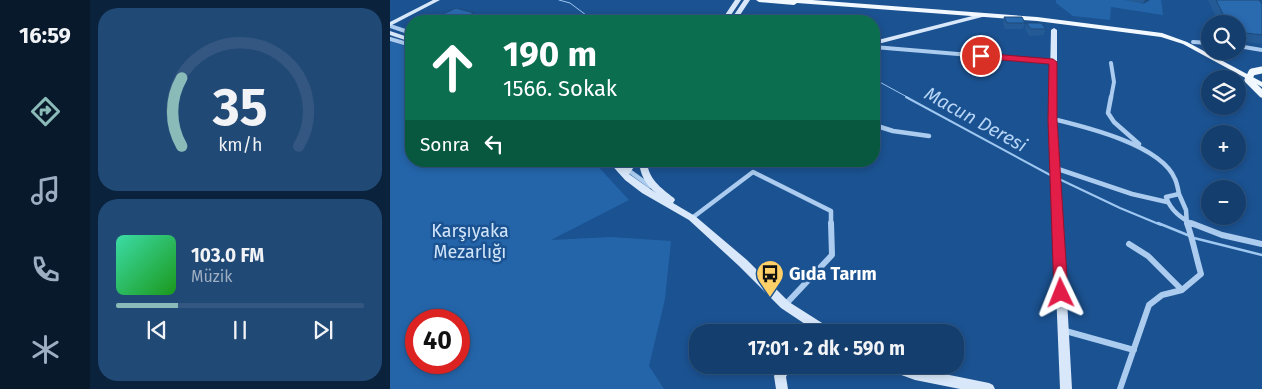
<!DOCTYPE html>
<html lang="tr">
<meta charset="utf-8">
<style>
:root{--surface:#143e6d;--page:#214975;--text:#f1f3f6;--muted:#9daec2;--line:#335780;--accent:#8bbbb9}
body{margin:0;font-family:"Fira Sans",sans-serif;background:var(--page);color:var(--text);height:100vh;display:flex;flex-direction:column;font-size:19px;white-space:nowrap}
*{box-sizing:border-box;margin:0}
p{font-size:16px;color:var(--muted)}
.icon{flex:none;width:28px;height:28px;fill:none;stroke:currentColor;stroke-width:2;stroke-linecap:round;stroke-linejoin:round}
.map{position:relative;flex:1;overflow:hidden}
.panel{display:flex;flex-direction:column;gap:8px;padding:8px;background:#0b223c;width:300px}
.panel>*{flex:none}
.top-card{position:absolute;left:15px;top:15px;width:475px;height:152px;border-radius:20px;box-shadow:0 2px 8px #0003,0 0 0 1px var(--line);background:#0b6e4f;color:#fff;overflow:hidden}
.controls{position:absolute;left:811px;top:15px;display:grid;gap:10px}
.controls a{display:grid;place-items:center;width:45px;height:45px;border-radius:50%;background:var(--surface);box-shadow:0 2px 8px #0003,0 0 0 1px var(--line);font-size:25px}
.speed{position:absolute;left:15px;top:309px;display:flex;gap:10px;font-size:25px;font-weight:700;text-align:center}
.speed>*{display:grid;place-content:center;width:65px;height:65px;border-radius:50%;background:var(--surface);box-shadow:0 2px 8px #0003,0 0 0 1px var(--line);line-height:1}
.speed .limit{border:8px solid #d22;background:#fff;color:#111}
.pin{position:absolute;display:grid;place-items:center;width:42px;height:42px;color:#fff;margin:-21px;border:2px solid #fff;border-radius:50%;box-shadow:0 1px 5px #0007}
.me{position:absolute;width:55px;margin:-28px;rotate:358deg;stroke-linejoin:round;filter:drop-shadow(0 0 4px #0008)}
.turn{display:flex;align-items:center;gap:18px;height:105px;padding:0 15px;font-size:22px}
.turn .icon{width:65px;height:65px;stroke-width:2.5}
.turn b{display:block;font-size:35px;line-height:42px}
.then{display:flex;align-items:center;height:48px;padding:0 15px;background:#0003;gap:10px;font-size:19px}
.panel .tile{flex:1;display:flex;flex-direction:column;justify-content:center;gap:8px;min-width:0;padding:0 18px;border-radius:20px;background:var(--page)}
.panel .dial{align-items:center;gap:0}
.dial svg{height:130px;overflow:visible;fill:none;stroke:var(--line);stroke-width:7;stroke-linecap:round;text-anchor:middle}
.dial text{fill:var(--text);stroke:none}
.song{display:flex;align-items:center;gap:15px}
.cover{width:60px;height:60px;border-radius:8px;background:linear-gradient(135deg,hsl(160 70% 55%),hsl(120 70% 35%))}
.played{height:5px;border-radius:2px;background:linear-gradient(90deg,var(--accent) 25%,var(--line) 25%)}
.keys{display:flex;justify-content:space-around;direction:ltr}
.trip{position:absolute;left:299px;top:324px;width:275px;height:50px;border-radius:20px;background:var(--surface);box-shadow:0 2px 8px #0003,0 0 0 1px var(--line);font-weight:700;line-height:50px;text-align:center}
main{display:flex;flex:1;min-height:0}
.dock{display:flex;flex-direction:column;width:90px;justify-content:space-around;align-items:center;background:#08192c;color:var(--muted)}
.dock .icon{width:35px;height:35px}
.dock .on{color:var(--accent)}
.dock b{font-size:22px;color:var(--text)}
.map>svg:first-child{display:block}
.green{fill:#2465aa;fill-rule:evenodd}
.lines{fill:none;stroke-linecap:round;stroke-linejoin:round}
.stream-far2{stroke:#9ec7f1;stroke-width:1}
.stream-far1{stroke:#9ec7f1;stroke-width:2}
.stream{stroke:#9ec7f1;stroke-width:2.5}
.street-far2{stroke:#abccef;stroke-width:4}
.street-far1{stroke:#abccef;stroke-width:4.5}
.street{stroke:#abccef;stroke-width:6}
.secondary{fill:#d8e8fa;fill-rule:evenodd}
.primary{fill:#f2f8ff;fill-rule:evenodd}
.primary-bridge{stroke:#f2f8ff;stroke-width:7}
.wall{fill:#245b96}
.shaded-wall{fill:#1d4a7a}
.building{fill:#2a6aaf;stroke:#1d4a7a}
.route{fill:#e11d48;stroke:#92132f}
.labels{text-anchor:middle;stroke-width:5;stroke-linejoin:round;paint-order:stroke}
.park-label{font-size:18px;fill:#d1e5fa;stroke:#1b5291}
.poi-label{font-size:18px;font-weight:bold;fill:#fff;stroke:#1b5291;text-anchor:start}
.water-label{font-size:19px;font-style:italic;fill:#b7d5f6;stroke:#1b5291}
</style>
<main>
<nav class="dock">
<b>16:59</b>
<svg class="icon on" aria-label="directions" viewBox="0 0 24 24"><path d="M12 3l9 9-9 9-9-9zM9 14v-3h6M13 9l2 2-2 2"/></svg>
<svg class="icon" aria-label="music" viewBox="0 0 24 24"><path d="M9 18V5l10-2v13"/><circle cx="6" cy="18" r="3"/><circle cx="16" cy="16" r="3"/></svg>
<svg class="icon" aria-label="phone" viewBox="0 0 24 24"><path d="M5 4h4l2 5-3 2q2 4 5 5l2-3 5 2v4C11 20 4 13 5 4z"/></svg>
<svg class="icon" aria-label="climate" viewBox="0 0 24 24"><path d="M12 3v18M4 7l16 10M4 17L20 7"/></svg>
</nav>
<section class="panel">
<div class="tile dial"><svg viewBox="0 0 100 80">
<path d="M14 69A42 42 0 1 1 86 69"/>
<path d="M14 69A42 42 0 0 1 14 27" stroke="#8bbbb9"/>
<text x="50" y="56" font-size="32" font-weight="700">35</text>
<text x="50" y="72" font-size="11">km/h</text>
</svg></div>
<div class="tile">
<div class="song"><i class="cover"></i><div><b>103.0 FM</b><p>Müzik</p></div></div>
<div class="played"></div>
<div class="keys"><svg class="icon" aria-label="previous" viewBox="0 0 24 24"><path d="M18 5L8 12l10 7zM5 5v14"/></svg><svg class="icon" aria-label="pause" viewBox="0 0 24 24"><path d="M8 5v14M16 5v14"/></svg><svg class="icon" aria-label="next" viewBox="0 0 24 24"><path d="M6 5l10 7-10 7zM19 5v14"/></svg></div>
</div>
</section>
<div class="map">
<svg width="872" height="389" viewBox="0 0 872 389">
<rect width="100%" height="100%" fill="#1b5291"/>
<!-- green -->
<path class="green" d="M 666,0 L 771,0 L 773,15 L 721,7 L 720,20 L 683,16 L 666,3 Z
M 0,41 L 21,48 L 21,161 L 203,161 L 239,200 L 161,240 L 221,237 L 281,241 L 275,299 L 259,366 L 274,389 L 0,389 ZM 26,320 L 69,320 L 69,362 L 26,362 Z"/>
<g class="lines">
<!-- stream-far2 -->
<path class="stream-far2" d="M 169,0 L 180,3 L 200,18 L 218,21
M 484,79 L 519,98"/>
<!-- stream-far1 -->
<path class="stream-far1" d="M 516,97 L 662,176
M 669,179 L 730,208 L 771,225"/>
<!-- stream -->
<path class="stream" d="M 768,223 L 800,236
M 804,238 L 872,255"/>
<!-- street-far2 -->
<path class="street-far2" d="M 0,26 L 21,33
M 0,39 L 21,45
M 803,42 L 820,43
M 848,46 L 872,50
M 484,47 L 663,62
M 721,98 L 724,82 L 721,63"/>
<!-- street-far1 -->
<path class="street-far1" d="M 721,97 L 718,113 L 724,122 L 749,144
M 663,119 C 696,127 771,145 785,179 C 787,183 788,189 789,194 L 776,197 C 781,211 791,218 804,225
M 484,125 L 503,131 L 539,136
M 230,161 L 232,164
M 665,168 L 742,194 L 777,202
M 238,170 L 260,186
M 789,194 L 796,210 L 797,225
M 302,218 L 363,172 L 441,211 L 441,225"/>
<!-- street -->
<path class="street" d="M 801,223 L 832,235 L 872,244
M 739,244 L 758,256 L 792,290
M 395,305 L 442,255 L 441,223
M 672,330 L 744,350
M 730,389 L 759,305 L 772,295 L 792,290 L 811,274 C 806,257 803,240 797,223"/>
<!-- secondary -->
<path class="secondary" d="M 43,0 L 50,0 L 0,26 L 0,22 Z
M 345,0 L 351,0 L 337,21 L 331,21 Z
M 354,0 L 360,0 L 346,21 L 340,21 Z
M 594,13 L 596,14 L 596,16 L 484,45 L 484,41 Z
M 664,28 L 667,30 L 667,119 L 682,389 L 670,389 L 659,119 L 661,30 Z
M 0,31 L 21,38 L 21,42 L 0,35 Z
M 218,161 L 227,161 L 234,168 L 239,161 L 248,161 L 239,174 L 266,193 C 256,185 250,175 249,161 L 257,161 C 258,179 271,188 284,198 L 285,200 L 283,203 L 305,216 L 357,260 L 399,302 L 440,328 L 441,332 L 427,332 L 391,308 L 349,266 L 299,220 L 252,193 L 235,180 Z
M 390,365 L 402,365 L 396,377 L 398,389 L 386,389 L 384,376 Z
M 493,365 L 516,365 L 525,368 L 599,383 L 603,385 L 605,389 L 570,389 L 525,380 L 495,369 Z"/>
<!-- primary -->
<path class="primary" d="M 366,0 L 422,0 L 647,17 L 772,33 L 797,42 L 872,82 L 872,87 L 793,44 L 771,37 L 647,21 L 407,3 L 404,5 L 369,2 Z"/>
<!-- primary-bridge -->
<path class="primary-bridge" d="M 872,70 L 862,72 L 858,80 L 872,94"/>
</g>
<!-- wall -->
<path class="wall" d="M 734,0 L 760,0 L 753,4 Z
M 818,0 L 869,0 L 872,4 L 872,44 L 848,41 L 848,24 L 829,24 Z
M 614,17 L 635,23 L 633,29 L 615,29 L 613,23 Z
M 636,23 L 656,29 L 653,35 L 639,36 L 635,29 Z"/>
<!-- shaded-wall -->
<path class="shaded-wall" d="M 755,0 L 760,0 L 753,4 Z
M 84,13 L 88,20 L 87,21 L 67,21 Z"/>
<!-- building -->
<path class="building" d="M 826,0 L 869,0 L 872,4 L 872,35 L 848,32 L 848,24 L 838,24 Z
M 66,8 L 84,13 L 67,21 L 38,21 Z
M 614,17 L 632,17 L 635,23 L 617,23 Z
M 636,23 L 651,23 L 656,29 L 641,29 Z"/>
<!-- route -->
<path class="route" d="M 591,53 L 663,59 L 667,62 L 667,120 L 678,293 L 676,297 L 671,299 L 666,297 L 664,293 L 658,120 L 659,64 L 588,58 L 587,56 Z"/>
<!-- icons -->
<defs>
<symbol id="bus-pin" viewBox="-11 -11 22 30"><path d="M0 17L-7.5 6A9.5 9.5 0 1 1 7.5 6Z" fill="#ffcf68" stroke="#1b5291"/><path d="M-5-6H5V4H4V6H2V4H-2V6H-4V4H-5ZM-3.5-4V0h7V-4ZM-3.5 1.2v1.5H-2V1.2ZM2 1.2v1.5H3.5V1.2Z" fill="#111"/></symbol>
</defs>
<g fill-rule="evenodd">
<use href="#bus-pin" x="364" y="258" width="32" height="43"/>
</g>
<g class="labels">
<!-- park labels -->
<g class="park-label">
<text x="80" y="237">Karşıyaka<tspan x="80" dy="21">Mezarlığı</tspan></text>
</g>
<!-- poi labels -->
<g class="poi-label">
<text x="399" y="280">Gıda Tarım</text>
</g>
<!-- water labels -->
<g class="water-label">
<text transform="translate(586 119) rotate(29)" y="7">Macun Deresi</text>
</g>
</g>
</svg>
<div class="controls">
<a><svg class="icon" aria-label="search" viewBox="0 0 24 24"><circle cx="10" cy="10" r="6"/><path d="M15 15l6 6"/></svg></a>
<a><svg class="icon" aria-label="layers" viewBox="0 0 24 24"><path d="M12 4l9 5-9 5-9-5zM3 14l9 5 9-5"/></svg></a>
<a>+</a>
<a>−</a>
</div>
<div class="speed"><div class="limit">40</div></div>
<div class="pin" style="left:591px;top:56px;background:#d93025"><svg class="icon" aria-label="arrive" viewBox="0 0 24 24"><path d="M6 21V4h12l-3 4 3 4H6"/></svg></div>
<svg class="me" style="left:671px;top:293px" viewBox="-20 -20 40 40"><path d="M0-17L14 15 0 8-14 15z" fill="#e11d48" stroke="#fff" stroke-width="4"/></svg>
<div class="trip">17:01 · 2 dk · 590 m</div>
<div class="top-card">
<div class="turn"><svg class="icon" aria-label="ahead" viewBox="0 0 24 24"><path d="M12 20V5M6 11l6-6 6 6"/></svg><div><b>190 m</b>1566. Sokak</div></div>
<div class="then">Sonra<svg class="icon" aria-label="left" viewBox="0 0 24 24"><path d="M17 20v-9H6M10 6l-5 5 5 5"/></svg></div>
</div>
</div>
</main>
